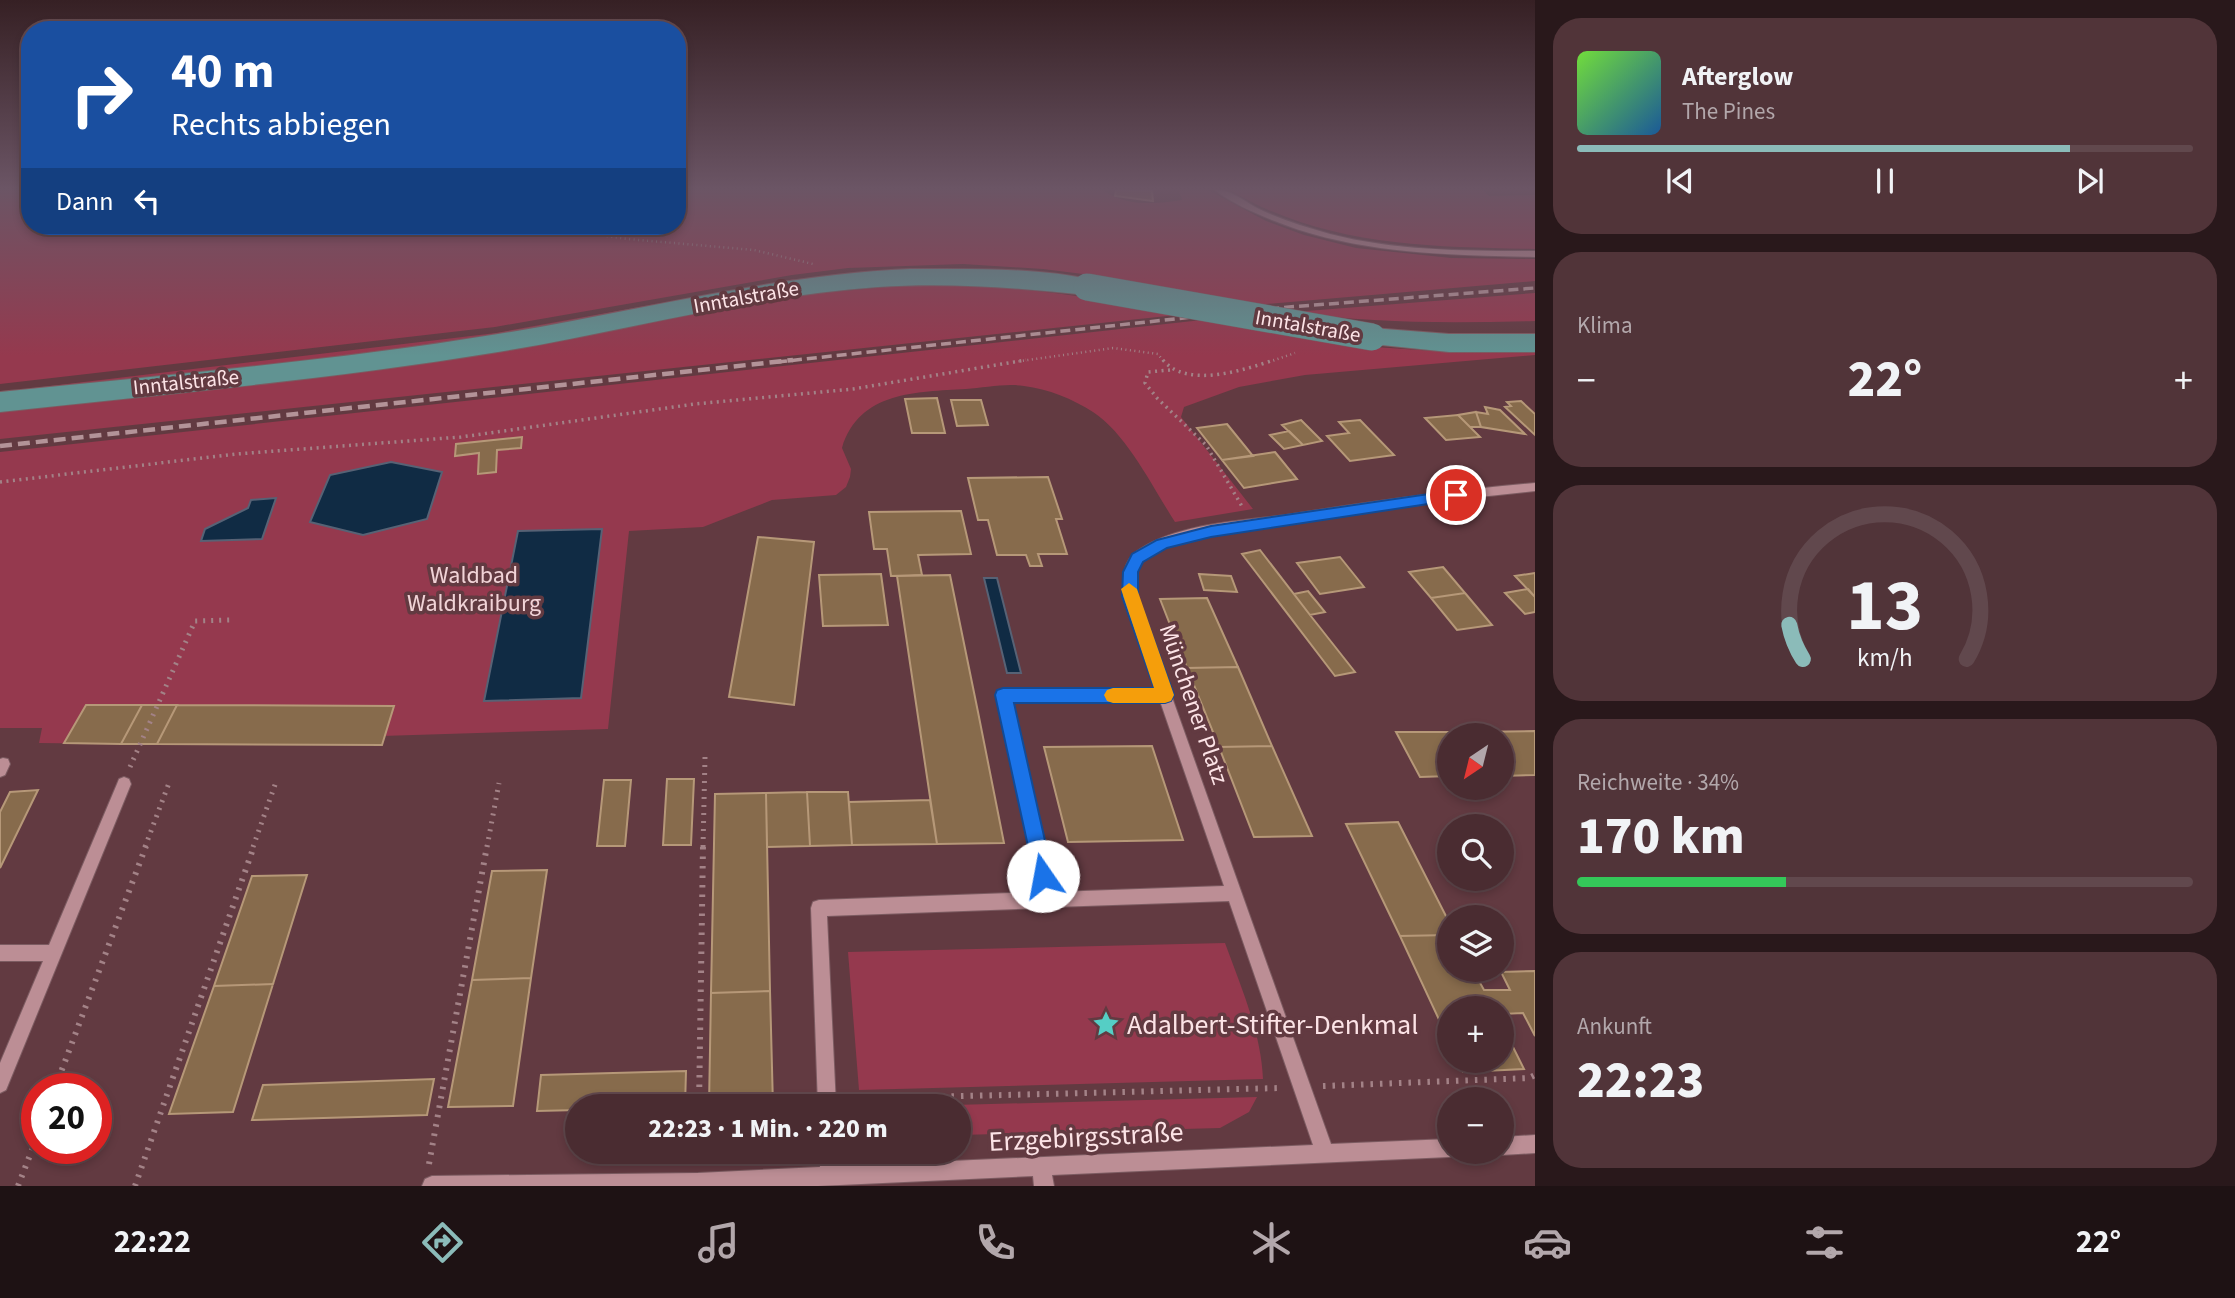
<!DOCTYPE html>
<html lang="de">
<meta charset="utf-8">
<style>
:root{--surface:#4a2c31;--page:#513439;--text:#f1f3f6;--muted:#b2a7ab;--line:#61484d;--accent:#8bbbb9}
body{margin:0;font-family:"Source Sans 3",sans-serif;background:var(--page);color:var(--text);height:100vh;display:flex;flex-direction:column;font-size:26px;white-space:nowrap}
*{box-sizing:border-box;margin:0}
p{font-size:23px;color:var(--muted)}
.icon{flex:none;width:38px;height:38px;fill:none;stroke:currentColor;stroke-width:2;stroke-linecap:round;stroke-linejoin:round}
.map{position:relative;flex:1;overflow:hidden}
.sheet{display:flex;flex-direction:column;gap:18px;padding:18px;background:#29181b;width:700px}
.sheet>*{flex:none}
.banner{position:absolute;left:21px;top:21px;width:665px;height:214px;border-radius:28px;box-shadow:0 4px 10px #0003,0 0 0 2px var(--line);background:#1a4fa0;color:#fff;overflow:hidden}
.needle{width:46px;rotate:215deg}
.tools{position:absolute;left:1437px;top:723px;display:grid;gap:14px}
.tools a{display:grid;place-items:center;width:77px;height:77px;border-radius:50%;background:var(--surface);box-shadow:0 4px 10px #0003,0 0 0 2px var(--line);font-size:35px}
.speed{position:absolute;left:21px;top:1073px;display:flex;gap:14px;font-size:35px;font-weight:700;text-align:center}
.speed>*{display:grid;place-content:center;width:91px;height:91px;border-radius:50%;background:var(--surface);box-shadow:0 4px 10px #0003,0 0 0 2px var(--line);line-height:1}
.speed .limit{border:10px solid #d22;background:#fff;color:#111}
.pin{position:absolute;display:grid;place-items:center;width:60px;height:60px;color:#fff;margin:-30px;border:4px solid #fff;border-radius:50%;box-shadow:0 2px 7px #0007}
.me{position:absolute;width:77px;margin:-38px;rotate:348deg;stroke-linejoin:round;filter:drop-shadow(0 0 5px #0008)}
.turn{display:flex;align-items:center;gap:24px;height:147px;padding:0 35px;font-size:32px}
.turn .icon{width:91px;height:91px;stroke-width:2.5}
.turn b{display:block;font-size:49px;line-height:60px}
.then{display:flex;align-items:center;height:66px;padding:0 35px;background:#0003;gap:14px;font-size:26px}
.big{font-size:52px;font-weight:800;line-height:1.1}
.sheet .widget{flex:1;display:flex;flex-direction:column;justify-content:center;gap:10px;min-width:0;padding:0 24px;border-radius:28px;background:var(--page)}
.sheet .dial{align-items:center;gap:0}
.dial svg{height:182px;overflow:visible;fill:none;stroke:var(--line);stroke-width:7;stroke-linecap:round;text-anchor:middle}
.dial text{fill:var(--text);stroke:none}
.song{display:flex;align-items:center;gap:21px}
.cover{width:84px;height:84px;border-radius:10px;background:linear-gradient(135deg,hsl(100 70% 55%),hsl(210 70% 35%))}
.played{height:7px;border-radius:4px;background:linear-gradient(90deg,var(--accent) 80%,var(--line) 80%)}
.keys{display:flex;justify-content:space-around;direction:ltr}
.heat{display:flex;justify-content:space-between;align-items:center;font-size:38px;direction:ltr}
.charge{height:10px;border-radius:5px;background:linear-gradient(90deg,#34c759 34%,var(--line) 0)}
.trip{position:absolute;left:565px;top:1094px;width:406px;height:70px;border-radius:35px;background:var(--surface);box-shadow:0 4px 10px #0003,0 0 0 2px var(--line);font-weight:800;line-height:70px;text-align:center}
.menu{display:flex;height:112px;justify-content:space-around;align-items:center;background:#1e1214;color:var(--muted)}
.menu .icon{width:49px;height:49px}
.menu .selected{color:var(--accent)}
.menu b{font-size:32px;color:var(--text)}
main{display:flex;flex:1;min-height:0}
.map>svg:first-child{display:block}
.green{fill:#95394e}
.water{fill:#102b44;stroke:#576275;stroke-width:2}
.building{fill:#876b4c;stroke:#b69878;stroke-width:2}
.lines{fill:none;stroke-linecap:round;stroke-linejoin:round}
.minor-casing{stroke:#7c5b61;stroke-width:2}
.major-casing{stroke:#7c5b61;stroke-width:2}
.path-far3{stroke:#a38287;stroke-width:2.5;stroke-dasharray:1 3.5;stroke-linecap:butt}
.path-far2{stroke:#a38287;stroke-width:3.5;stroke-dasharray:2 4.5;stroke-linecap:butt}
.path-far1{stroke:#a38287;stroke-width:5;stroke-dasharray:2 6;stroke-linecap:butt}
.path{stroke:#a38287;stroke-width:6;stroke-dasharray:2.5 7;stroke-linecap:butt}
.minor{fill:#bc8e95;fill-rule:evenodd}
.major{fill:#619392;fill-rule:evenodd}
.rail-far1{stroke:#b39398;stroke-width:3.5;stroke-dasharray:10 5;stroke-linecap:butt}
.rail{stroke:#b39398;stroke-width:4.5;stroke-dasharray:12 6;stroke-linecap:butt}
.major-bridge-casing{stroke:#7c5b61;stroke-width:28;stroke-linecap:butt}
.major-bridge{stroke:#619392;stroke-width:27}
.route{fill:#1a73e8;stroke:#114b97;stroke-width:2}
.slow{fill:#f59e0b}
.labels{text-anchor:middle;stroke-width:7;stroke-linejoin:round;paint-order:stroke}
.far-street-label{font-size:21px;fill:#fce3e6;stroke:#623a41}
.park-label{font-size:24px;fill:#f1d3d7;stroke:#623a41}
.street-label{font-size:24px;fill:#fce3e6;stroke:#623a41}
.near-poi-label{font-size:28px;fill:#fce3e6;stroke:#623a41;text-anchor:start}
.near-street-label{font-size:28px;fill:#fce3e6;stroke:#623a41}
</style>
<main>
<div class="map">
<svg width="1535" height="1186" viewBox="0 0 1535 1186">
<rect width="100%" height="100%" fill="#623a41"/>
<!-- green -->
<path class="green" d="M 0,190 L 30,190 L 30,226 L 677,226 L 677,190 L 1103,190 C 1125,207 1156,204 1182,200 L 1179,190 L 1208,190 L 1266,221 L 1304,235 L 1356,248 L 1451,258 L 1535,259 L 1535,281 L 1254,305 L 1107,277 L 1043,269 L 963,264 L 848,268 L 792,275 L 495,327 L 0,384 Z
M 1230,190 L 1483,190 L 1489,196 L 1535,195 L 1535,249 C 1429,247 1323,246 1230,190 Z
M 795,279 L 788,283 L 560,325 L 404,350 L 0,395 L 0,392 L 496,333 Z
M 920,284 C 1010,284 1097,298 1186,314 L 0,439 L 0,410 L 798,295 Z
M 1535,293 L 1535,321 C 1454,323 1374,324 1294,312 Z
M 1211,319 L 1375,347 L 1465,353 L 1535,351 L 1535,355 L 1305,375 L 1239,387 L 1184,407 L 1181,417 L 1253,509 L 1175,522 C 1153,488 1127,434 1093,412 C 1073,399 1048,389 1024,386 C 1006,383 984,388 966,389 C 917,392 859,391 842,448 L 851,469 L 850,477 L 846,487 L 836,495 L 772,500 L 703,527 L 629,531 L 608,729 L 121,744 L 39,743 L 42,728 L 0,728 L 0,452 Z
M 1225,943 C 1241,987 1261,1032 1263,1079 L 859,1090 L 848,952 Z
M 1257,1097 L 1249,1112 L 1220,1128 L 959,1135 L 959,1106 L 917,1106 Z"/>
<!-- water -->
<path class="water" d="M 391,462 L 442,472 L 427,519 L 363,535 L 310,522 L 330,475 Z
M 276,498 L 262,539 L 201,541 L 205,529 L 248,508 L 251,500 Z
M 602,529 L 581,698 L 484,701 L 518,531 Z
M 984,578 L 997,578 L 1021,673 L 1007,673 Z"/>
<!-- building -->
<path class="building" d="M 1116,190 L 1152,191 L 1153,201 L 1115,196 Z
M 937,398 L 945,433 L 912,433 L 905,399 Z
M 951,400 L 981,400 L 988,425 L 957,426 Z
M 1521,401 L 1535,414 L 1535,435 L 1505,407 L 1511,406 L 1507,402 Z
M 1485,407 L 1500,410 L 1525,434 L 1481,427 L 1476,412 L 1488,414 Z
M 1476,412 L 1481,427 L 1470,427 L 1458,415 Z
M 1458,415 L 1480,437 L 1446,440 L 1425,418 Z
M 1301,420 L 1322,441 L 1303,445 L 1282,425 Z
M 1360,420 L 1394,455 L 1350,461 L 1327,436 L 1349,433 L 1339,422 Z
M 1227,424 L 1253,456 L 1222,460 L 1197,428 Z
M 1289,431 L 1303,445 L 1284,449 L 1270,435 Z
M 522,437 L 521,448 L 497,450 L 496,472 L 478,474 L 479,453 L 455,456 L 456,444 Z
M 1275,452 L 1297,479 L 1244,488 L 1222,460 Z
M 1048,477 L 1062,519 L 1056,519 L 1067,554 L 1038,554 L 1042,566 L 1030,566 L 1026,555 L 997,555 L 988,520 L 978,520 L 968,478 Z
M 961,511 L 971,554 L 918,555 L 922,575 L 891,576 L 887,549 L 874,549 L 869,512 Z
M 758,537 L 814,542 L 794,705 L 729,697 Z
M 1260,550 L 1310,615 L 1355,672 L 1335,676 L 1242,554 Z
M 1340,557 L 1364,587 L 1320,594 L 1297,563 Z
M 1443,567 L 1465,593 L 1431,598 L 1409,572 Z
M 1535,573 L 1535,597 L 1515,576 Z
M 881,574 L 888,625 L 823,626 L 819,575 Z
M 1199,574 L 1231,576 L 1237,592 L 1204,590 Z
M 950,575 L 978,712 L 1004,843 L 937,844 L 897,576 Z
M 1528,589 L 1535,597 L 1535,612 L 1525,614 L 1505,593 Z
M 1308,591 L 1325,612 L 1310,615 L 1294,594 Z
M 1465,593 L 1492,625 L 1457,630 L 1431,598 Z
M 1207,598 L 1238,667 L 1187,668 L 1160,599 Z
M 1238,667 L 1272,746 L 1219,747 L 1187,668 Z
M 86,705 L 142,705 L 121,744 L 64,743 Z
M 142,705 L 177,705 L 157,744 L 121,744 Z
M 177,705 L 394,706 L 382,745 L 157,744 Z
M 1535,731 L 1535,775 L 1502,776 L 1502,735 L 1477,735 L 1474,732 Z
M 1396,732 L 1474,732 L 1477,735 L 1449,735 L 1449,776 L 1420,777 Z
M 1152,746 L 1183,840 L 1068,842 L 1044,747 Z
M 1272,746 L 1312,836 L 1254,837 L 1219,747 Z
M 667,779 L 694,779 L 691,845 L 663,845 Z
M 604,780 L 631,780 L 625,846 L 597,846 Z
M 38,790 L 0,868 L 0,812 L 10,792 Z
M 807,792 L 848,792 L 852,845 L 810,846 Z
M 807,792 L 810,846 L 767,847 L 766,793 Z
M 766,793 L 770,991 L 711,993 L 715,794 Z
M 930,800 L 937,844 L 852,845 L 849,802 Z
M 1398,822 L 1449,922 L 1449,935 L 1400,936 L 1346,824 Z
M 547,870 L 531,978 L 472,980 L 492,871 Z
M 307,875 L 273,984 L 214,986 L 252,876 Z
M 1449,935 L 1449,970 L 1473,970 L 1484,990 L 1510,990 L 1501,972 L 1535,971 L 1535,1036 L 1523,1013 L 1502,1014 L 1502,1008 L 1449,1008 L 1449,1041 L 1400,936 Z
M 531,978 L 513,1106 L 448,1107 L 472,980 Z
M 273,984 L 233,1112 L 169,1114 L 214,986 Z
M 770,991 L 773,1106 L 709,1106 L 711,993 Z
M 1502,1025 L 1524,1069 L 1463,1072 L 1458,1060 L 1502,1060 Z
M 686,1071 L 685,1106 L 578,1106 L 578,1110 L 537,1111 L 541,1075 Z
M 434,1079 L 427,1115 L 252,1120 L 263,1085 Z"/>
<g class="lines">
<defs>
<path id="minor" d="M 1215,190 C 1231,189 1245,202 1259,209 C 1282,220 1306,227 1330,234 C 1396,251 1467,251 1535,251 L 1535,257 C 1446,255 1355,254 1272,220 C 1253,212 1231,203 1215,190 Z
M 1535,483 L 1535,491 L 1405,505 L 1186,540 C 1150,551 1133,555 1136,596 L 1331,1144 L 1449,1139 L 1449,1152 L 1457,1152 L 1456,1155 L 1449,1157 L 1052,1175 L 1054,1186 L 1034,1186 L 1033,1176 L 818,1186 L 422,1186 L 425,1179 L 432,1176 L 698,1173 L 820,1167 L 820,1152 L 838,1152 L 839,1166 L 1313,1145 L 1229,901 L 1055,907 L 1049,910 L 1044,908 L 827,916 L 836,1106 L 818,1106 L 811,908 L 813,902 L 819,900 L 1039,892 L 996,695 L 998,691 L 1003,689 L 1156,689 L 1123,591 C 1123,576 1124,561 1136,552 C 1173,524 1240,521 1286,515 C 1368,502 1451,490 1535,483 ZM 1011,701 L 1160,701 L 1224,886 L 1055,892 Z
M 3,758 L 8,759 L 10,764 L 5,775 L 0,777 L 0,759 Z
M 124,777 L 129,779 L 131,784 L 6,1090 L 0,1093 L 0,1063 L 43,961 L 0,961 L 0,945 L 49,945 L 117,784 L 119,779 Z
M 1535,1135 L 1535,1153 L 1502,1155 L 1495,1153 L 1502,1152 L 1502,1137 Z"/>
<path id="major" d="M 910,269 C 969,269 1040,267 1097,281 L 1101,287 L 1097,293 L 1087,295 C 1018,288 948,282 878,287 C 749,296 625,331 498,352 C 333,379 166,394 0,412 L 0,392 C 166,375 333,361 498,334 C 636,312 771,275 910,269 Z
M 1372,328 L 1449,334 L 1535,334 L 1535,352 L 1449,352 L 1362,343 L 1357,337 L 1362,331 Z"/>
</defs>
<!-- minor casing -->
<use href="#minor" class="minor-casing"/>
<!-- major casing -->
<use href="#major" class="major-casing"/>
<!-- path-far3 -->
<path class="path-far3" d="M 531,226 L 628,239 L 754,250 L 813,264
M 1014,362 L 1113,348 L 1158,354 L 1164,362
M 1269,362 L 1295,353"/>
<!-- path-far2 -->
<path class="path-far2" d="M 1163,360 C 1187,389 1244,370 1274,360
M 1170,370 L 1148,372 L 1145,383 L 1157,398 L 1206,445 L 1243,508
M 0,482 L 236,454 L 461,437 L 695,404 L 853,389 L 1026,360"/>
<!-- path-far1 -->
<path class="path-far1" d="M 130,767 L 195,621 L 231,620
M 145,847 L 169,783
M 253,847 L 276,782
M 487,847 L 499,783
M 703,847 L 705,757"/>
<!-- path -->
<path class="path" d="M 1323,1086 L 1529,1078 L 1535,1075
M 55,1088 L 146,846
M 847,1099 L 1280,1088
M 699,1106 L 703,846
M 429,1164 L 487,846
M 18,1186 L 37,1137
M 135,1186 L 254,846"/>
<!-- minor -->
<use href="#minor" class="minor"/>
<!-- major -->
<use href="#major" class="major"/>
<!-- rail-far1 -->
<path class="rail-far1" d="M 777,362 L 1276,308 L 1535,288"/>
<!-- rail -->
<path class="rail" d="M 0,446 L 793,360"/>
<defs>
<path id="major-bridge" d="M 1087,287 L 1372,337"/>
</defs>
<!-- major-bridge casing -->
<use href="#major-bridge" class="major-bridge-casing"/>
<!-- major-bridge -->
<use href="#major-bridge" class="major-bridge"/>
</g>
<!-- sky -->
<linearGradient id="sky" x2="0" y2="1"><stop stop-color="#362024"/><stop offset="0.53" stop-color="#6b5565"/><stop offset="1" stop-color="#6b5565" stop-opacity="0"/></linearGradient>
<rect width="1535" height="356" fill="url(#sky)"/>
<!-- route -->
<path class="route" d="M 1456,490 L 1463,495 L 1461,499 L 1211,537 L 1167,548 L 1143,562 L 1138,572 L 1138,596 L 1174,695 L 1171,701 L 1165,703 L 1014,703 L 1053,876 L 1050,883 L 1043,886 L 1036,883 L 995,695 L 997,690 L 1003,688 L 1154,688 L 1122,596 L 1123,572 L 1132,554 L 1157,540 L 1211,526 Z"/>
<!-- slow -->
<path class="slow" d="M 1129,583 L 1137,589 L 1174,695 L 1171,701 L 1165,703 L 1113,703 L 1107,701 L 1104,695 L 1107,690 L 1113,688 L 1154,688 L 1121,589 Z"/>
<!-- icons -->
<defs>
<symbol id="sight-bare" viewBox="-9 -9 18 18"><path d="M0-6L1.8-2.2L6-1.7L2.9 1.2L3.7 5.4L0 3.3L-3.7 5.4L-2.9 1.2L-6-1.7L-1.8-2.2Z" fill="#55cec5" stroke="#623a41" stroke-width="2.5" paint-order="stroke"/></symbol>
</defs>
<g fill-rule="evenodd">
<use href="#sight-bare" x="1087" y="1005" width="38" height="38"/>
</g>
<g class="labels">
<!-- far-street labels -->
<g class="far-street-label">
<text transform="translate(746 297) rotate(-10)" y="7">Inntalstraße</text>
<text transform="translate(1308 326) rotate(10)" y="7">Inntalstraße</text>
<text transform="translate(186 382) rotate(-6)" y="7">Inntalstraße</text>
</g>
<!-- park labels -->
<g class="park-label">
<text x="474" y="583">Waldbad<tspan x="474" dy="28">Waldkraiburg</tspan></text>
</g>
<!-- street labels -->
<g class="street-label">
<text transform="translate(1194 704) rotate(71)" y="8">Münchener Platz</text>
</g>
<!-- near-poi labels -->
<g class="near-poi-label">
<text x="1127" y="1034">Adalbert-Stifter-Denkmal</text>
</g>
<!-- near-street labels -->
<g class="near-street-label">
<text transform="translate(1086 1136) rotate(-3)" y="10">Erzgebirgsstraße</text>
</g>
</g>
</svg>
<div class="tools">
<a><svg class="needle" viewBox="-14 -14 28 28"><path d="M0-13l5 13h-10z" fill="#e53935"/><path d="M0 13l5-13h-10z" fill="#b2a7ab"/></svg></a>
<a><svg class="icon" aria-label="search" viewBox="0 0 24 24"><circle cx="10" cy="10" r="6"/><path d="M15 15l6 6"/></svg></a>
<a><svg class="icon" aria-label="layers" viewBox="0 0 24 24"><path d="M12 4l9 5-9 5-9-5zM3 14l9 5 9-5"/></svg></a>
<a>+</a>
<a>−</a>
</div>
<div class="speed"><div class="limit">20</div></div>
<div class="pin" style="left:1456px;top:495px;background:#d93025"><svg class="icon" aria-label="arrive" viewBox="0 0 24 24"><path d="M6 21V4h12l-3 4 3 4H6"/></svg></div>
<svg class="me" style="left:1043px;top:876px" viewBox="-20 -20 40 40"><circle r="19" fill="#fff"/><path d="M0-13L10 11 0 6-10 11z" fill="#1a73e8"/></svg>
<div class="trip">22:23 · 1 Min. · 220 m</div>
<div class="banner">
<div class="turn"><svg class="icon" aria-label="right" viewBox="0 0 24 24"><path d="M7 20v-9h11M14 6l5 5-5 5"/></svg><div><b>40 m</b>Rechts abbiegen</div></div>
<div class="then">Dann<svg class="icon" aria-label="left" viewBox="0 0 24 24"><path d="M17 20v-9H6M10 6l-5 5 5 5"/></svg></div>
</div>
</div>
<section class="sheet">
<div class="widget">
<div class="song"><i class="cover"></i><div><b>Afterglow</b><p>The Pines</p></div></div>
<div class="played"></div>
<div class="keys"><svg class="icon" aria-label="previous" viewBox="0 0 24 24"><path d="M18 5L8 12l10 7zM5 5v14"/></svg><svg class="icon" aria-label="pause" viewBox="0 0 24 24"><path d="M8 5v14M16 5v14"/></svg><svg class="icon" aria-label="next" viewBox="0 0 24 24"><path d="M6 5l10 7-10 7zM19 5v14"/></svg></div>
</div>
<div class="widget"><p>Klima</p>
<div class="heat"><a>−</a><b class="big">22°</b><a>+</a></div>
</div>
<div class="widget dial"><svg viewBox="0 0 100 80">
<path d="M14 69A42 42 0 1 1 86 69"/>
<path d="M14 69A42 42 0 0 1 8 54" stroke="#8bbbb9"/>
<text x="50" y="56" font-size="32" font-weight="700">13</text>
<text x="50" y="72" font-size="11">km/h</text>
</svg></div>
<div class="widget"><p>Reichweite · 34%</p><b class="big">170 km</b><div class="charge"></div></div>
<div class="widget"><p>Ankunft</p><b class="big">22:23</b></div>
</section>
</main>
<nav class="menu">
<b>22:22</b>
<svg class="icon selected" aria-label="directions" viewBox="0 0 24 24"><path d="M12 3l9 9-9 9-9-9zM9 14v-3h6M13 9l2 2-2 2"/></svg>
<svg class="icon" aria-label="music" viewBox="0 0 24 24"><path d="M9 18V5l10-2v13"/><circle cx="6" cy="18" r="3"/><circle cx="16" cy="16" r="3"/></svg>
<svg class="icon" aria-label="phone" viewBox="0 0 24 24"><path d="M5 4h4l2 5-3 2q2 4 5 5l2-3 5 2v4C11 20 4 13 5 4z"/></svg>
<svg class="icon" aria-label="climate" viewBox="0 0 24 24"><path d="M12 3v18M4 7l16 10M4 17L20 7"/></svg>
<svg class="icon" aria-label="car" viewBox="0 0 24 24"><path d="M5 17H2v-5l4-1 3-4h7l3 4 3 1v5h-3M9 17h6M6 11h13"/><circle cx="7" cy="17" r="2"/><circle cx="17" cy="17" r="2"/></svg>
<svg class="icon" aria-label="filters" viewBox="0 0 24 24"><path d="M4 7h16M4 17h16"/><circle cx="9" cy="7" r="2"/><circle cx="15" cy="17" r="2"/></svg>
<b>22°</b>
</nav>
